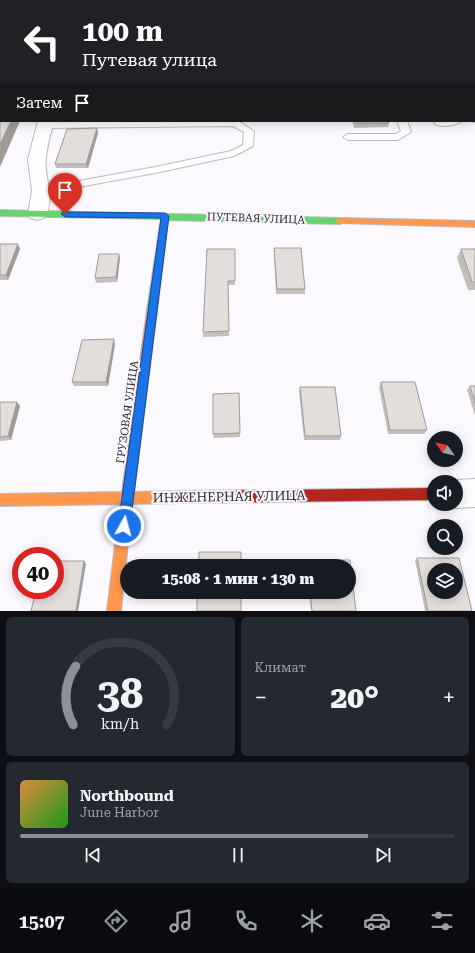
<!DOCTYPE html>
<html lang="ru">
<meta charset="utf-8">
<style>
:root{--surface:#171b24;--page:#242831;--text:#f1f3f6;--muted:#9ea1a6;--line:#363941;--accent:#8c9099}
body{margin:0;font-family:"Roboto Serif",serif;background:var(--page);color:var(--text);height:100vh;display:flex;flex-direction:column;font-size:15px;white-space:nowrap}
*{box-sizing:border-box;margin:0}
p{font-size:13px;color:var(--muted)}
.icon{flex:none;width:22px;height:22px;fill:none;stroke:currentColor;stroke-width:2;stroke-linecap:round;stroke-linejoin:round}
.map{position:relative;height:611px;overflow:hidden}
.details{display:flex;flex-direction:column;gap:6px;padding:6px;background:#0d0f14;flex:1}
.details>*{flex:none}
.guide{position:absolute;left:0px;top:0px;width:475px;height:122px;box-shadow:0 2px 10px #0003;background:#202124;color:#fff;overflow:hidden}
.needle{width:26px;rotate:304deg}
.buttons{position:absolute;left:427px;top:431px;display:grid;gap:8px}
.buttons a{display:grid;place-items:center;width:36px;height:36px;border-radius:50%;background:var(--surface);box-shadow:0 2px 10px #0003;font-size:20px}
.speed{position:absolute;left:12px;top:547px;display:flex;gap:8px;font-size:20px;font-weight:700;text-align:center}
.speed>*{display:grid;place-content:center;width:52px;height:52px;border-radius:50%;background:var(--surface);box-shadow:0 2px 10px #0003;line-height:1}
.speed .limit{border:6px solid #d22;background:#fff;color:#111}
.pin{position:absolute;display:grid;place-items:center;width:34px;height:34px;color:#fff;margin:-41px -17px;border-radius:50% 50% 50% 0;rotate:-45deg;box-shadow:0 0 4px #0007}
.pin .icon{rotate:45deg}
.me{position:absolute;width:44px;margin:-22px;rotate:7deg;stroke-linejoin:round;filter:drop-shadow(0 0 3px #0008)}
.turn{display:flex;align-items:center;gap:14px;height:84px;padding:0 16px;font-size:18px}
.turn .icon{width:52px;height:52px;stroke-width:2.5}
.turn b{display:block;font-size:28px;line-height:34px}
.then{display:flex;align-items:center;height:38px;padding:0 16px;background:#0003;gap:8px;font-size:15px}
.big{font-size:30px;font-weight:800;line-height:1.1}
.details .card{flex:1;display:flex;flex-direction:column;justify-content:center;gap:6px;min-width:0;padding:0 14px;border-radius:6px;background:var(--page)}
.details .dial{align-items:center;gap:0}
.dial svg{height:104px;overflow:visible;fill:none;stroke:var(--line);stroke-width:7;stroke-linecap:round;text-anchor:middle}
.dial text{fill:var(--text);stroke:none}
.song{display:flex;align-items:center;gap:12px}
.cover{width:48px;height:48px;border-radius:6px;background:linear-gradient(135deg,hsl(30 70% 55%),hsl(120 70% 35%))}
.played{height:4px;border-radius:2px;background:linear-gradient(90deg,var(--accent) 80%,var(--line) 80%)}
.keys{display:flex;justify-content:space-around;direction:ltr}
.heat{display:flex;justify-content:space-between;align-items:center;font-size:22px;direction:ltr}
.details .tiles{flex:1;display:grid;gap:6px;grid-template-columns:1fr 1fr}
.card:last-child{grid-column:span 2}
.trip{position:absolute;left:120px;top:559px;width:236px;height:40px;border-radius:20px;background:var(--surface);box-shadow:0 2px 10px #0003;font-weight:800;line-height:40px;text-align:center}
.tab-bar{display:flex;height:64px;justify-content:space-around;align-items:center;background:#090b0e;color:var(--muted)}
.tab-bar .icon{width:28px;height:28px}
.tab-bar .on{color:var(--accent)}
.tab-bar b{font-size:18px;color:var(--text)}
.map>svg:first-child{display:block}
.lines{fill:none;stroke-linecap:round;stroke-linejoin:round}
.lane-casing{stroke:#bcb9c0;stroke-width:2}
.street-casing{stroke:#bcb9c0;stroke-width:2}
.fast-casing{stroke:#bcb9c0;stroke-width:2}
.slow-casing{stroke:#bcb9c0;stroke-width:2}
.jam-casing{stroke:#bcb9c0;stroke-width:2}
.lane{fill:#fefeff;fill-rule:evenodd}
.street{fill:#fefeff;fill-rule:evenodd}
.fast{fill:#63d668;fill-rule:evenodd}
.slow{fill:#ff974d;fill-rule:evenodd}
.jam{fill:#b3261e;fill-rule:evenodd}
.wall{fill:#c3bfbc}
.shaded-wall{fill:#9f9b99}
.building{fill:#e3dedb;stroke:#9f9b99;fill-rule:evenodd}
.route{fill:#1a73e8;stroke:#114b97}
.labels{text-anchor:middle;stroke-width:4;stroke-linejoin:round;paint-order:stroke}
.street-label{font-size:11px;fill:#292631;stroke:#faf8fe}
.near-street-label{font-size:13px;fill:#292631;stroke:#faf8fe}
</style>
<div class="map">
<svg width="475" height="611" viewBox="0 0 475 611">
<rect width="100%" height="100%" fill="#fbf9fd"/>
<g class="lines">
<defs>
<path id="lane" d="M 31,0 L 40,0 L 30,1 Z
M 88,0 L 97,0 L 87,1 Z
M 413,0 L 441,0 L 442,1 L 414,1 Z
M 474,85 L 475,86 L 475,92 L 474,91 Z
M 474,116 L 475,122 L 471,121 L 474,121 Z
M 156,121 L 238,121 L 254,131 L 253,146 L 234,156 L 155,173 L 41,194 L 36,191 L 41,188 L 155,167 L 231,151 L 243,145 L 244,132 L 233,126 L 44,128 L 39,125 L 44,122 Z
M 397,121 L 407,121 L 411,132 L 398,140 L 348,140 L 343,137 L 348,134 L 396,134 L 401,131 Z
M 436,121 L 462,121 C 456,126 440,128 434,123 Z"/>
<path id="street" d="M 474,46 L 475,46 L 475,54 L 474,54 Z
M 0,47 L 1,47 L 1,55 L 0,55 Z
M 38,121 L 54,121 C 51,133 47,145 46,158 C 43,177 57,198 44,218 L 37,220 L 30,218 L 28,214 L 32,191 L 28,159 Z
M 475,479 L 475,507 L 456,508 L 446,504 L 456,504 L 456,482 L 451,482 L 456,480 Z"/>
<path id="fast" d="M 0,210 L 340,218 L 344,221 L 340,224 L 168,220 L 157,310 L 155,312 L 149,312 L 147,310 L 161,219 L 0,216 Z"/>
<path id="slow" d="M 340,218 L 475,221 L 475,227 L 337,223 L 336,221 L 337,219 Z
M 152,307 L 155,308 L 157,310 L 134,492 L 181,491 L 185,493 L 187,497 L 185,501 L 181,503 L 132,504 L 121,611 L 107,611 L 120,504 L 0,506 L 0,494 L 122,492 L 147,310 L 149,308 Z"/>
<path id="jam" d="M 434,488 L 434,500 L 181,503 L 177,501 L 175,497 L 177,493 L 181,491 Z"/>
</defs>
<!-- lane casing -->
<use href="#lane" class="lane-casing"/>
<!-- street casing -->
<use href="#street" class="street-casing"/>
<!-- fast casing -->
<use href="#fast" class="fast-casing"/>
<!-- slow casing -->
<use href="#slow" class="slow-casing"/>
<!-- jam casing -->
<use href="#jam" class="jam-casing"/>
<!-- lane -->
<use href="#lane" class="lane"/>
<!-- street -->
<use href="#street" class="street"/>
<!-- fast -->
<use href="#fast" class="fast"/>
<!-- slow -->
<use href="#slow" class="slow"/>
<!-- jam -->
<use href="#jam" class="jam"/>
</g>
<!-- wall -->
<path class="wall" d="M 427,0 L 475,0 L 475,34 L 474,34 L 474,1 L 426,1 Z
M 352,121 L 388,121 L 389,123 L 388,127 L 354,128 Z
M 98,133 L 88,168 L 56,168 L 55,164 Z
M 0,244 L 18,244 L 20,249 L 8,280 L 0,280 Z
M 274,248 L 305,289 L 305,294 L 276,294 L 274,253 Z
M 235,249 L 235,285 L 228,285 L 229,336 L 203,337 L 203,332 Z
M 461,249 L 475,249 L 475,290 L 468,290 L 457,258 Z
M 120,258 L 117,282 L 96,283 L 95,278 Z
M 115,344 L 108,386 L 74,386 L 72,382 Z
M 381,382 L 427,430 L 424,434 L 388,434 L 379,387 Z
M 470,386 L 475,386 L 475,416 L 467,390 Z
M 300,387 L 341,436 L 340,440 L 304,440 L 299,392 Z
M 239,393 L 240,437 L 214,438 L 213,434 Z
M 0,402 L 20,406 L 11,440 L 0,441 Z
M 417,558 L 472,611 L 425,611 L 415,560 Z
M 308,560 L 350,560 L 356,611 L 311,611 L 309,592 L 349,592 L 349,566 L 307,566 L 307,563 Z"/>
<!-- shaded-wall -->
<path class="shaded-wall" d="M 11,121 L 20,121 L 0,167 L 0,144 Z
M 97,128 L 98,133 L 88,168 L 86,164 Z
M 18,244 L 20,249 L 8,280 L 6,275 Z
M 119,254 L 120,258 L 117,282 L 116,277 Z
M 114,339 L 115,344 L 108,386 L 106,382 Z
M 17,402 L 20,406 L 11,440 L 8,436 Z
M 84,561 L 86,564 L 78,611 L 76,611 Z"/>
<!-- building -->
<path class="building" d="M 114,0 L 344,0 L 344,1 L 114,1 Z
M 428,0 L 475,0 L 475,30 L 474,30 L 474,1 L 428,1 Z
M 0,71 L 1,71 L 1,121 L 11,121 L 0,144 Z
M 355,121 L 388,121 L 389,123 L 355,123 Z
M 97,128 L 86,164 L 55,164 L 67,129 Z
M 0,244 L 18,244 L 6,275 L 0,275 Z
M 274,248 L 301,248 L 305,289 L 277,289 Z
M 207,249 L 235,249 L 235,281 L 228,281 L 229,331 L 203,332 Z
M 461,249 L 475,249 L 475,282 L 472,282 Z
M 99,254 L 119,254 L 116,277 L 95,278 Z
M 114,339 L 106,382 L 72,382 L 82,340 Z
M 381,382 L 415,382 L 427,430 L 390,430 Z
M 470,386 L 475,386 L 475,403 Z
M 300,387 L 335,387 L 341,436 L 305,436 Z
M 239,393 L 240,433 L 213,434 L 213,394 Z
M 0,402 L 17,402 L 8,436 L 0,437 Z
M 199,552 L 241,552 L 241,566 L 199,566 Z
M 417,558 L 459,558 L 472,611 L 428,611 ZM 434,570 L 456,570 L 456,592 L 434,592 Z
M 308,560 L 350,560 L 356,611 L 312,611 L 310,592 L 349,592 L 349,566 L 308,566 Z
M 55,561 L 84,561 L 76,611 L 31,611 L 36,590 L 55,590 Z
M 197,592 L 241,592 L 241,611 L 197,611 Z"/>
<!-- route -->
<path class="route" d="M 63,212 L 165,213 L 169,216 L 130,526 L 128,530 L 124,532 L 120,530 L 118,526 L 161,218 L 65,217 L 61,214 Z"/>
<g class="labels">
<!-- street labels -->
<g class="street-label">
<text transform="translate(256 218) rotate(2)" y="4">ПУТЕВАЯ УЛИЦА</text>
<text transform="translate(127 412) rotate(-82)" y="4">ГРУЗОВАЯ УЛИЦА</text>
</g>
<!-- near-street labels -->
<g class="near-street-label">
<text transform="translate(229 496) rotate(-1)" y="5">ИНЖЕНЕРНАЯ УЛИЦА</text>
</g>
</g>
</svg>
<div class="buttons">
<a><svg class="needle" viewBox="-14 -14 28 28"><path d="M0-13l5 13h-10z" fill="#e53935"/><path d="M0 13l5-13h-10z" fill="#9ea1a6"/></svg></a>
<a><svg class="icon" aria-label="sound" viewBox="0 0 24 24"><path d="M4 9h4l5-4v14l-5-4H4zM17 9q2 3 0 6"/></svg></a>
<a><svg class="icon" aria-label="search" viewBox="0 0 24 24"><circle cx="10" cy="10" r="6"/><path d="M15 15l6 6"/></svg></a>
<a><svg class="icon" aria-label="layers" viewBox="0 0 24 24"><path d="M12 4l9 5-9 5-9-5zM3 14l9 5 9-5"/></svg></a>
</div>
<div class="speed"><div class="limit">40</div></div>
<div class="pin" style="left:65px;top:214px;background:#d93025"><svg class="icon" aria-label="arrive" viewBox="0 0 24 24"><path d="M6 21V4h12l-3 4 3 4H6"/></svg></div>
<svg class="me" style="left:124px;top:526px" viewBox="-20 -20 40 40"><circle r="17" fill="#1a73e8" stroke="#fff" stroke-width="3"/><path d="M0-11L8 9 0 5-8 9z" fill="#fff"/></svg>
<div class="trip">15:08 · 1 мин · 130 m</div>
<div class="guide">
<div class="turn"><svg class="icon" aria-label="left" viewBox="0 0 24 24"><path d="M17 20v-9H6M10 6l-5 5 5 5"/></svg><div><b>100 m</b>Путевая улица</div></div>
<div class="then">Затем<svg class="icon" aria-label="arrive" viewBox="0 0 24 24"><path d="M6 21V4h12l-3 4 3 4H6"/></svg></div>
</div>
</div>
<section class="details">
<div class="tiles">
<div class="card dial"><svg viewBox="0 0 100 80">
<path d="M14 69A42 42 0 1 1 86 69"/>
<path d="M14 69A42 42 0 0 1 16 24" stroke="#8c9099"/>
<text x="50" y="56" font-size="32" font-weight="700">38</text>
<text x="50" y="72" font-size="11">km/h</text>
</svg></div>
<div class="card"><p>Климат</p>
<div class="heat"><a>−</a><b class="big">20°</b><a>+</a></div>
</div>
<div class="card">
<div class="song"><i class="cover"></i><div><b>Northbound</b><p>June Harbor</p></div></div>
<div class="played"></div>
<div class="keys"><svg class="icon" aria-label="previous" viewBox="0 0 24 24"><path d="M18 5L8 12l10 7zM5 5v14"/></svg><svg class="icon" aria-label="pause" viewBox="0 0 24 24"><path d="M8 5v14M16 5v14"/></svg><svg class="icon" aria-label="next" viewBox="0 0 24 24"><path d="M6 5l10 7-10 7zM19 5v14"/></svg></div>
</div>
</div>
</section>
<nav class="tab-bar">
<b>15:07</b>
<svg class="icon on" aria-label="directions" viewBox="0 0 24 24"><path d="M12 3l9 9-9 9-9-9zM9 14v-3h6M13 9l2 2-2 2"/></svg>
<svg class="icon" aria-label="music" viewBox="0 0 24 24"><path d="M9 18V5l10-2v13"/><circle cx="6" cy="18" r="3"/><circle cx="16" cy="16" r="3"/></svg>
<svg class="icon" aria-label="phone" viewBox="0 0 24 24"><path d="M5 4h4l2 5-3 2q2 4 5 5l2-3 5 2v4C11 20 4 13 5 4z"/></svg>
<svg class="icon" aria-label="climate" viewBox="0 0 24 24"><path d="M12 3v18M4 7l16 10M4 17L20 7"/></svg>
<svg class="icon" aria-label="car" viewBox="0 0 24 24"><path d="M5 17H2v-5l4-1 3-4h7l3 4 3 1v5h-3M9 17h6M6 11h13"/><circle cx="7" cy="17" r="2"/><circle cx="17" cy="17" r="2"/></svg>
<svg class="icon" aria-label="filters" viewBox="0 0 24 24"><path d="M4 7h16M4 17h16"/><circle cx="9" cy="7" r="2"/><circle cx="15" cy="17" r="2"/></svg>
</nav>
